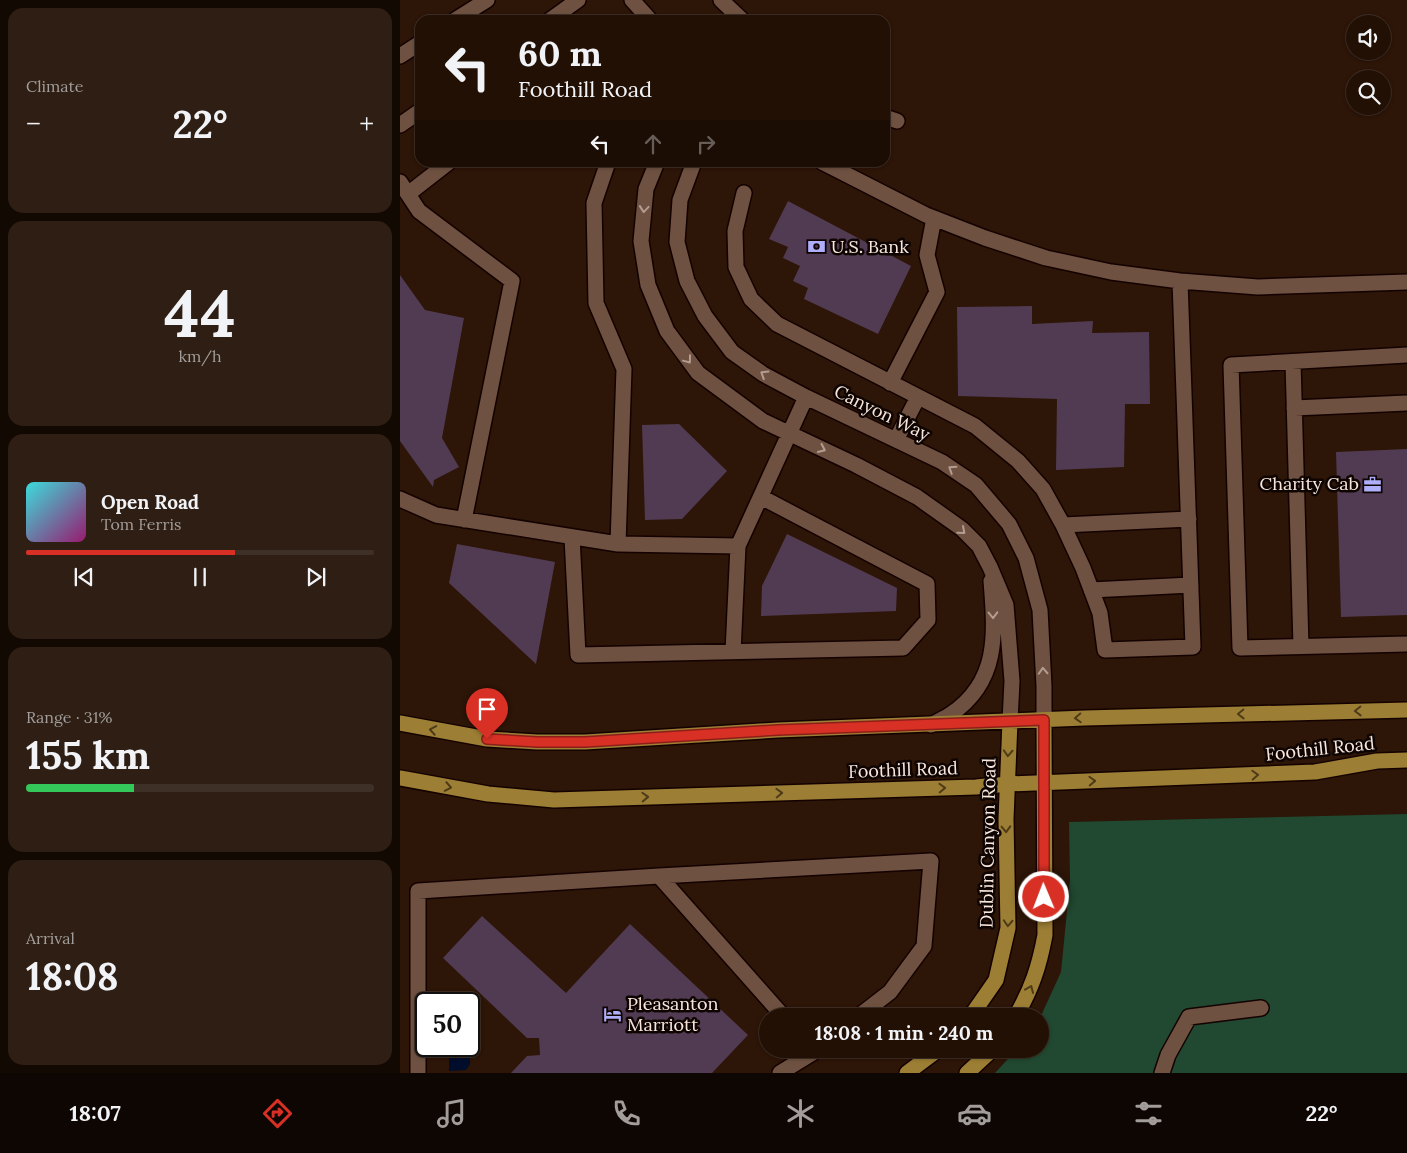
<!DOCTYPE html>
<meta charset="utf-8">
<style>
:root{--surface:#221005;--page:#2e1e13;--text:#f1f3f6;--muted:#a29d9a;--line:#3f3027;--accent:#d93025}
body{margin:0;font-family:Lora,serif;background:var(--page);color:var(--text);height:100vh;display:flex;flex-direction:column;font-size:19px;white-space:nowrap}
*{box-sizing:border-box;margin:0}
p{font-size:16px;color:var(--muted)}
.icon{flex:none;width:28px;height:28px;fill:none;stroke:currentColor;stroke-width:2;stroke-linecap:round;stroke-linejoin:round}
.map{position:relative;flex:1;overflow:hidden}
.side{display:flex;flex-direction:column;gap:8px;padding:8px;background:#130903;width:400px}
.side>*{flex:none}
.banner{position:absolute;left:15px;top:15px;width:475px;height:152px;border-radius:15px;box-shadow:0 1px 4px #0004,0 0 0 1px var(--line);background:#221005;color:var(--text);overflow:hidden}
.controls{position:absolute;left:946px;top:15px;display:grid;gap:10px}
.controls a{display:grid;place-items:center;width:45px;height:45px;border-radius:50%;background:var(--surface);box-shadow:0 1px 4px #0004,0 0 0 1px var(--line);font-size:25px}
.speed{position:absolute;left:15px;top:992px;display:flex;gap:10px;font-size:25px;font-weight:700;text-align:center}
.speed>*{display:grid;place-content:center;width:65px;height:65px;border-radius:50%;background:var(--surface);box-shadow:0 1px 4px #0004,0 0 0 1px var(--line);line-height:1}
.speed .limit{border:2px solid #111;border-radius:8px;background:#fff;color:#111}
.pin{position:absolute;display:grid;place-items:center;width:42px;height:42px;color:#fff;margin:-51px -21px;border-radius:50% 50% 50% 0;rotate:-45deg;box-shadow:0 0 5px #0007}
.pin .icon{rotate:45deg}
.me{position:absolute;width:55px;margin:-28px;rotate:359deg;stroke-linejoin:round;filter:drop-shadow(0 0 4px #0008)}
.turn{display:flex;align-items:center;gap:18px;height:105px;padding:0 20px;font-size:22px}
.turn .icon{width:65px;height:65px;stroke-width:2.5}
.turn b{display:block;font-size:35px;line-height:42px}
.lanes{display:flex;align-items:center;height:48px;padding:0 20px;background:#0003;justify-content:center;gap:25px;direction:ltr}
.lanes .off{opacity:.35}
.big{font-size:38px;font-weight:700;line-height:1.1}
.side .card{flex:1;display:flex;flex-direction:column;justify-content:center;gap:8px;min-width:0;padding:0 18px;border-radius:15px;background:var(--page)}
.side .dial{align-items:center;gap:0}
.dial b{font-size:65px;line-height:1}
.song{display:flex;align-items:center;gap:15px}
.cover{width:60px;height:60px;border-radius:8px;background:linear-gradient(135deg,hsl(180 70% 55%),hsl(320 70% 35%))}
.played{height:5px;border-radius:2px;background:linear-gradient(90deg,var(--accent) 60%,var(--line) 60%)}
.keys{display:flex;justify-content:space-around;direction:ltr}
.heat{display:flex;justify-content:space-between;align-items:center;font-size:28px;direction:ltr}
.charge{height:8px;border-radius:4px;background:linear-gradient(90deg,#34c759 31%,var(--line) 0)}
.trip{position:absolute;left:359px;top:1008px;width:290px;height:50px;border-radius:25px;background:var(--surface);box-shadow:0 1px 4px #0004,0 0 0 1px var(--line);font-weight:700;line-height:50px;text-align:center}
.tab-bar{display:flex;height:80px;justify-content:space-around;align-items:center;background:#0e0602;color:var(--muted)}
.tab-bar .icon{width:35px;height:35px}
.tab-bar .active{color:var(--accent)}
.tab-bar b{font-size:22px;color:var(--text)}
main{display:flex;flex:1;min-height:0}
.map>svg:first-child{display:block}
.green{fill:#214830}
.water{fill:#000d2b}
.building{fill:#513b52}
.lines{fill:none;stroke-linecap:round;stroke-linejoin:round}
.minor-casing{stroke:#140200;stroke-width:18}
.major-casing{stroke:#140200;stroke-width:18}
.minor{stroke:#6e5141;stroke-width:15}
.major{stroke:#9c7e34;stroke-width:15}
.oneway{stroke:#b49c90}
.oneway2{stroke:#4e3b18}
.route-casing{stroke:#8d1f18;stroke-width:12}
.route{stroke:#d93025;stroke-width:9}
.labels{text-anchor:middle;stroke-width:5;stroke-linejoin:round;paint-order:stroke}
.poi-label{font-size:18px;fill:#f9e7de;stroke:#0e0502;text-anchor:start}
.street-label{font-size:18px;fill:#f9e7de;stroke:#0e0502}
</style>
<main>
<section class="side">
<div class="card"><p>Climate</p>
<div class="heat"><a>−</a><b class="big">22°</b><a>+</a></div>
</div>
<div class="card dial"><b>44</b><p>km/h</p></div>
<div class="card">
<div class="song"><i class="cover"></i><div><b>Open Road</b><p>Tom Ferris</p></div></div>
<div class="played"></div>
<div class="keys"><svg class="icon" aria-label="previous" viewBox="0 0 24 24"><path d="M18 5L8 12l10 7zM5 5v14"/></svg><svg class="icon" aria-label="pause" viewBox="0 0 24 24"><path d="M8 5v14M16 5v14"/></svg><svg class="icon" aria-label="next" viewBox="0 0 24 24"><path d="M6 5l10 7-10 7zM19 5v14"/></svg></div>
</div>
<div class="card"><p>Range · 31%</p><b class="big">155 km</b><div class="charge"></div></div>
<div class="card"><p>Arrival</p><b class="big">18:08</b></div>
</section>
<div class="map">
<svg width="1007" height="1073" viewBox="0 0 1007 1073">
<rect width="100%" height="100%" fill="#2d1507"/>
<!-- green -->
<path class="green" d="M 1007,814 L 1007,1073 L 595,1073 L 617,1049 L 640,1049 L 640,1018 L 661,972 L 670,880 L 669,822 Z"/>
<!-- water -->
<path class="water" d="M 69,1031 L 70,1033 L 70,1064 L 66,1070 L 49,1071 L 49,1046 L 69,1046 Z"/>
<!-- building -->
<path class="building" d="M 388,201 L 511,266 L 478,334 L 404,299 L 408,288 L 393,281 L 400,266 L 383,258 L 388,247 L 369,239 Z
M 0,275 L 25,310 L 64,318 L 42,438 L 59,467 L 34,480 L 33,487 L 0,441 Z
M 632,306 L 632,324 L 693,321 L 692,333 L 749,332 L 750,404 L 725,404 L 724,467 L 656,470 L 657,399 L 558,396 L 557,307 Z
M 279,424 L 327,471 L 282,519 L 245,520 L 242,425 Z
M 1007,449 L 1007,615 L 941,617 L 936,452 Z
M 387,534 L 497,588 L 496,611 L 361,616 L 362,586 Z
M 57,544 L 155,562 L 136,664 L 49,583 Z
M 82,916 L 166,993 L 230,924 L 348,1035 L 312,1073 L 111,1073 L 127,1056 L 140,1055 L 139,1038 L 127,1038 L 43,958 Z"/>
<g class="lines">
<defs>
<path id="minor" d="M 232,0 L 250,20
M 321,0 L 342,20
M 55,20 L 87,0
M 150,20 L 178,0
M 0,56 L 20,43
M 485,117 L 497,121
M 0,125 L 20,111
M 208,162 L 194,203 L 196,303 L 224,369 L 218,544
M 257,162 L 246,189 L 241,241 L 248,285 L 267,331 L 298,373 L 363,421 L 456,465 L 517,497 L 562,529 L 579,546 L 590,567 L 606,605 L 612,681 L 610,721
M 294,162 L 280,200 L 277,242 L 287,281 L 305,316 L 332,352 L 363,374 L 406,397 L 542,462 L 576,485 L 609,524 L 626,558 L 640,610 L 644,686 L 644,720
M 422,162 L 526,215 L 585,238 L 646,258 L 711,272 L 780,281 L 858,287 L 1007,282
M 0,182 L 19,211 L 112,281 L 64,520
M 344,193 L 335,231 L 336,267 L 351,299 L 377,324 L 575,426 L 618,461 L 643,489 L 663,525 L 683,568 L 700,613 L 705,650 L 793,647 L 780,281
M 8,194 L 49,162
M 1007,355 L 831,365 L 840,648 L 1007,644
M 893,362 L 901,646
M 490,383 L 537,292 L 527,255 L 534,218
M 894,408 L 1007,403
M 496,440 L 518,397
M 0,499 L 36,515 L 218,544 L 338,546 L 406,397
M 663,525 L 789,519
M 172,537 L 178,655 L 503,648 L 528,620 L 527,584 L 361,497
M 691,590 L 791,585
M 333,652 L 338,546
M 531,725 C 538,721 545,718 551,714 C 600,681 595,632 591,581
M 259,876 L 531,861 L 524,946 L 490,992 L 459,1016
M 18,1073 L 18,891 L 259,876 L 383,1016
M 380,1073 L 414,1052 L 412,1049
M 762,1073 L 768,1055 L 789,1017 L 861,1008"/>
<path id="major" d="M 0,723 L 87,739 L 137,742 L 185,742 L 378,730 L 685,718 L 1007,710
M 0,778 L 88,794 L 154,800 L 576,787 L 607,784 L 915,772 L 977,761 L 1007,760
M 571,1016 L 596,980 L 608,928 L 606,819 L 610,721
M 616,1016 C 632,988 639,967 645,935 L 644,720
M 507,1073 L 539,1049
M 567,1073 L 593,1049"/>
</defs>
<!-- minor casing -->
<use href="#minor" class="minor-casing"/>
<!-- major casing -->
<use href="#major" class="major-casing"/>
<!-- minor -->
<use href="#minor" class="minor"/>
<!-- major -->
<use href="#major" class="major"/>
</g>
<!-- one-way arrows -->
<defs><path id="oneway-chevron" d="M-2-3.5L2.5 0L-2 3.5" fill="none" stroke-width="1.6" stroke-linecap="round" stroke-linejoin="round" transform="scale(1.25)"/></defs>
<g class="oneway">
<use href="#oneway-chevron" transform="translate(244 209) rotate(95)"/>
<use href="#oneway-chevron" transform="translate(288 360) rotate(53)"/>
<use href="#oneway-chevron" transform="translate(364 374) rotate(-148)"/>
<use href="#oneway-chevron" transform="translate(422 449) rotate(25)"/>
<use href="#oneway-chevron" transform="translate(552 469) rotate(-147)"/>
<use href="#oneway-chevron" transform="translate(562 531) rotate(41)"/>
<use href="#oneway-chevron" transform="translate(593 615) rotate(89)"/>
<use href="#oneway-chevron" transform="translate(643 671) rotate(-93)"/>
</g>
<g class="oneway2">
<use href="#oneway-chevron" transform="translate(958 711) rotate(179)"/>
<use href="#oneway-chevron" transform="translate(841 714) rotate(179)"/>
<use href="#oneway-chevron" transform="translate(678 718) rotate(177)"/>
<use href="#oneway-chevron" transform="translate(33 730) rotate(-170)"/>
<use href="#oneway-chevron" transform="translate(608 753) rotate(93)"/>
<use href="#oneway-chevron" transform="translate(855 775) rotate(-3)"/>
<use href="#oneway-chevron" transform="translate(692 781) rotate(-2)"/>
<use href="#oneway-chevron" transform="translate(48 787) rotate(11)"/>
<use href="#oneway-chevron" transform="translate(542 788) rotate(-2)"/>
<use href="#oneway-chevron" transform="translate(379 793) rotate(-2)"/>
<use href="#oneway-chevron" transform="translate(245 797) rotate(-2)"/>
<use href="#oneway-chevron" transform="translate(606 829) rotate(88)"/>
<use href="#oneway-chevron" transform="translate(608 923) rotate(93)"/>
<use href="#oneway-chevron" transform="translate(630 989) rotate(-67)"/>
</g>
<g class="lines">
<defs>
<path id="route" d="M 87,739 L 137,742 L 185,742 L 378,730 L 644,720 L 644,897"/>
</defs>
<!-- route casing -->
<use href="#route" class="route-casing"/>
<!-- route -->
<use href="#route" class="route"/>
</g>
<!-- icons -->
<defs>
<symbol id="bank-bare" viewBox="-9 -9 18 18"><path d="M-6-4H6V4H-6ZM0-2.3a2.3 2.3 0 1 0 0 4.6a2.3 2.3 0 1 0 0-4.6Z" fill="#aeaefa" stroke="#0e0502" stroke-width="2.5" paint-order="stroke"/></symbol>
<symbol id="office-bare" viewBox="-9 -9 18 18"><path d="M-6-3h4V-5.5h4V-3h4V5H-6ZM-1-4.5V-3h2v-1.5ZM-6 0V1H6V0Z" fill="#aeaefa" stroke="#0e0502" stroke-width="2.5" paint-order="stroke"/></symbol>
<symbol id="hotel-bare" viewBox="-9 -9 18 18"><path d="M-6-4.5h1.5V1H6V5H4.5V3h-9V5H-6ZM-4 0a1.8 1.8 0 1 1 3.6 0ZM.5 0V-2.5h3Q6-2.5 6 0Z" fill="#aeaefa" stroke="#0e0502" stroke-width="2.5" paint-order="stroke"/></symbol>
</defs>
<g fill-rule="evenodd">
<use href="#bank-bare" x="404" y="234" width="25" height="25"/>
<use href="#office-bare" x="960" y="472" width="25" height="25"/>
<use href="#hotel-bare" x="200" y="1002" width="25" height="25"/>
</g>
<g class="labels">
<!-- poi labels -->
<g class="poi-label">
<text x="431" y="253">U.S. Bank</text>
<text x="959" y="490" text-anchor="end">Charity Cab</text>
<text x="227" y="1010">Pleasanton<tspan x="227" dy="21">Marriott</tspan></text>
</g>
<!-- street labels -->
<g class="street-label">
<text transform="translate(482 413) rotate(26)" y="6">Canyon Way</text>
<text transform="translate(920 749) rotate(-6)" y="6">Foothill Road</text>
<text transform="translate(503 770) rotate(-2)" y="6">Foothill Road</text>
<text transform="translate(588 843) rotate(-89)" y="6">Dublin Canyon Road</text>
</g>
</g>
</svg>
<div class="controls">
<a><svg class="icon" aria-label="sound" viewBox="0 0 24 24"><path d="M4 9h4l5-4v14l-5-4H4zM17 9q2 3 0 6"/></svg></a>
<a><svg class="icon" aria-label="search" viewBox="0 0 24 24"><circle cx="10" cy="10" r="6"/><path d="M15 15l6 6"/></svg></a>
</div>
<div class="speed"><div class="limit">50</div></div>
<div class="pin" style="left:87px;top:739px;background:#d93025"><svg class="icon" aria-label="arrive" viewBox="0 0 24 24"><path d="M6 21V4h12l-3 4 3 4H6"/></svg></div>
<svg class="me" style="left:644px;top:897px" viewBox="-20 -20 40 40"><circle r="17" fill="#d93025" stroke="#fff" stroke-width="3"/><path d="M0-11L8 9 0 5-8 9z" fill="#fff"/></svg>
<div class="trip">18:08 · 1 min · 240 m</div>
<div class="banner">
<div class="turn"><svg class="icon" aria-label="left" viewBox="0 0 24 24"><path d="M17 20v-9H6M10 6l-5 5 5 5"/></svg><div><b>60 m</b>Foothill Road</div></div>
<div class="lanes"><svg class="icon" aria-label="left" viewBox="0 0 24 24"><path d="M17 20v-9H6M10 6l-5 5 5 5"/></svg><svg class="icon off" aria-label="ahead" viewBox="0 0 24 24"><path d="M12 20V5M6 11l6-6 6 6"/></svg><svg class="icon off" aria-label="right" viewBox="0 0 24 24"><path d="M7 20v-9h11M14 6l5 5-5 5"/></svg></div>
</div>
</div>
</main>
<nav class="tab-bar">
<b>18:07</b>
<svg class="icon active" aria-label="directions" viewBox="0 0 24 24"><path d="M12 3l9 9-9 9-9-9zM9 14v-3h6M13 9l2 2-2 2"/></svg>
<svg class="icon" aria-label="music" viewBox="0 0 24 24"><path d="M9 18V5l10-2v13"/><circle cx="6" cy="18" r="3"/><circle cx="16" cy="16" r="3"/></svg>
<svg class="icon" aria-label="phone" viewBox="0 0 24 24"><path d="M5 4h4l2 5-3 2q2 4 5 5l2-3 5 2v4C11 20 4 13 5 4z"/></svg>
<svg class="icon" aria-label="climate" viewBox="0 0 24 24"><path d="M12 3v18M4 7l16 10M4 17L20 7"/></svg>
<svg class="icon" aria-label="car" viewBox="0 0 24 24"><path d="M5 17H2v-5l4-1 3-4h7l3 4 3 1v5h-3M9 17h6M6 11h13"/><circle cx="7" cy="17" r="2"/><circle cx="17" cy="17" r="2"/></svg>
<svg class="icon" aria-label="filters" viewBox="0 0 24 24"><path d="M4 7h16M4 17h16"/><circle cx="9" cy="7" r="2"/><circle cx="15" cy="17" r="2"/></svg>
<b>22°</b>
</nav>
